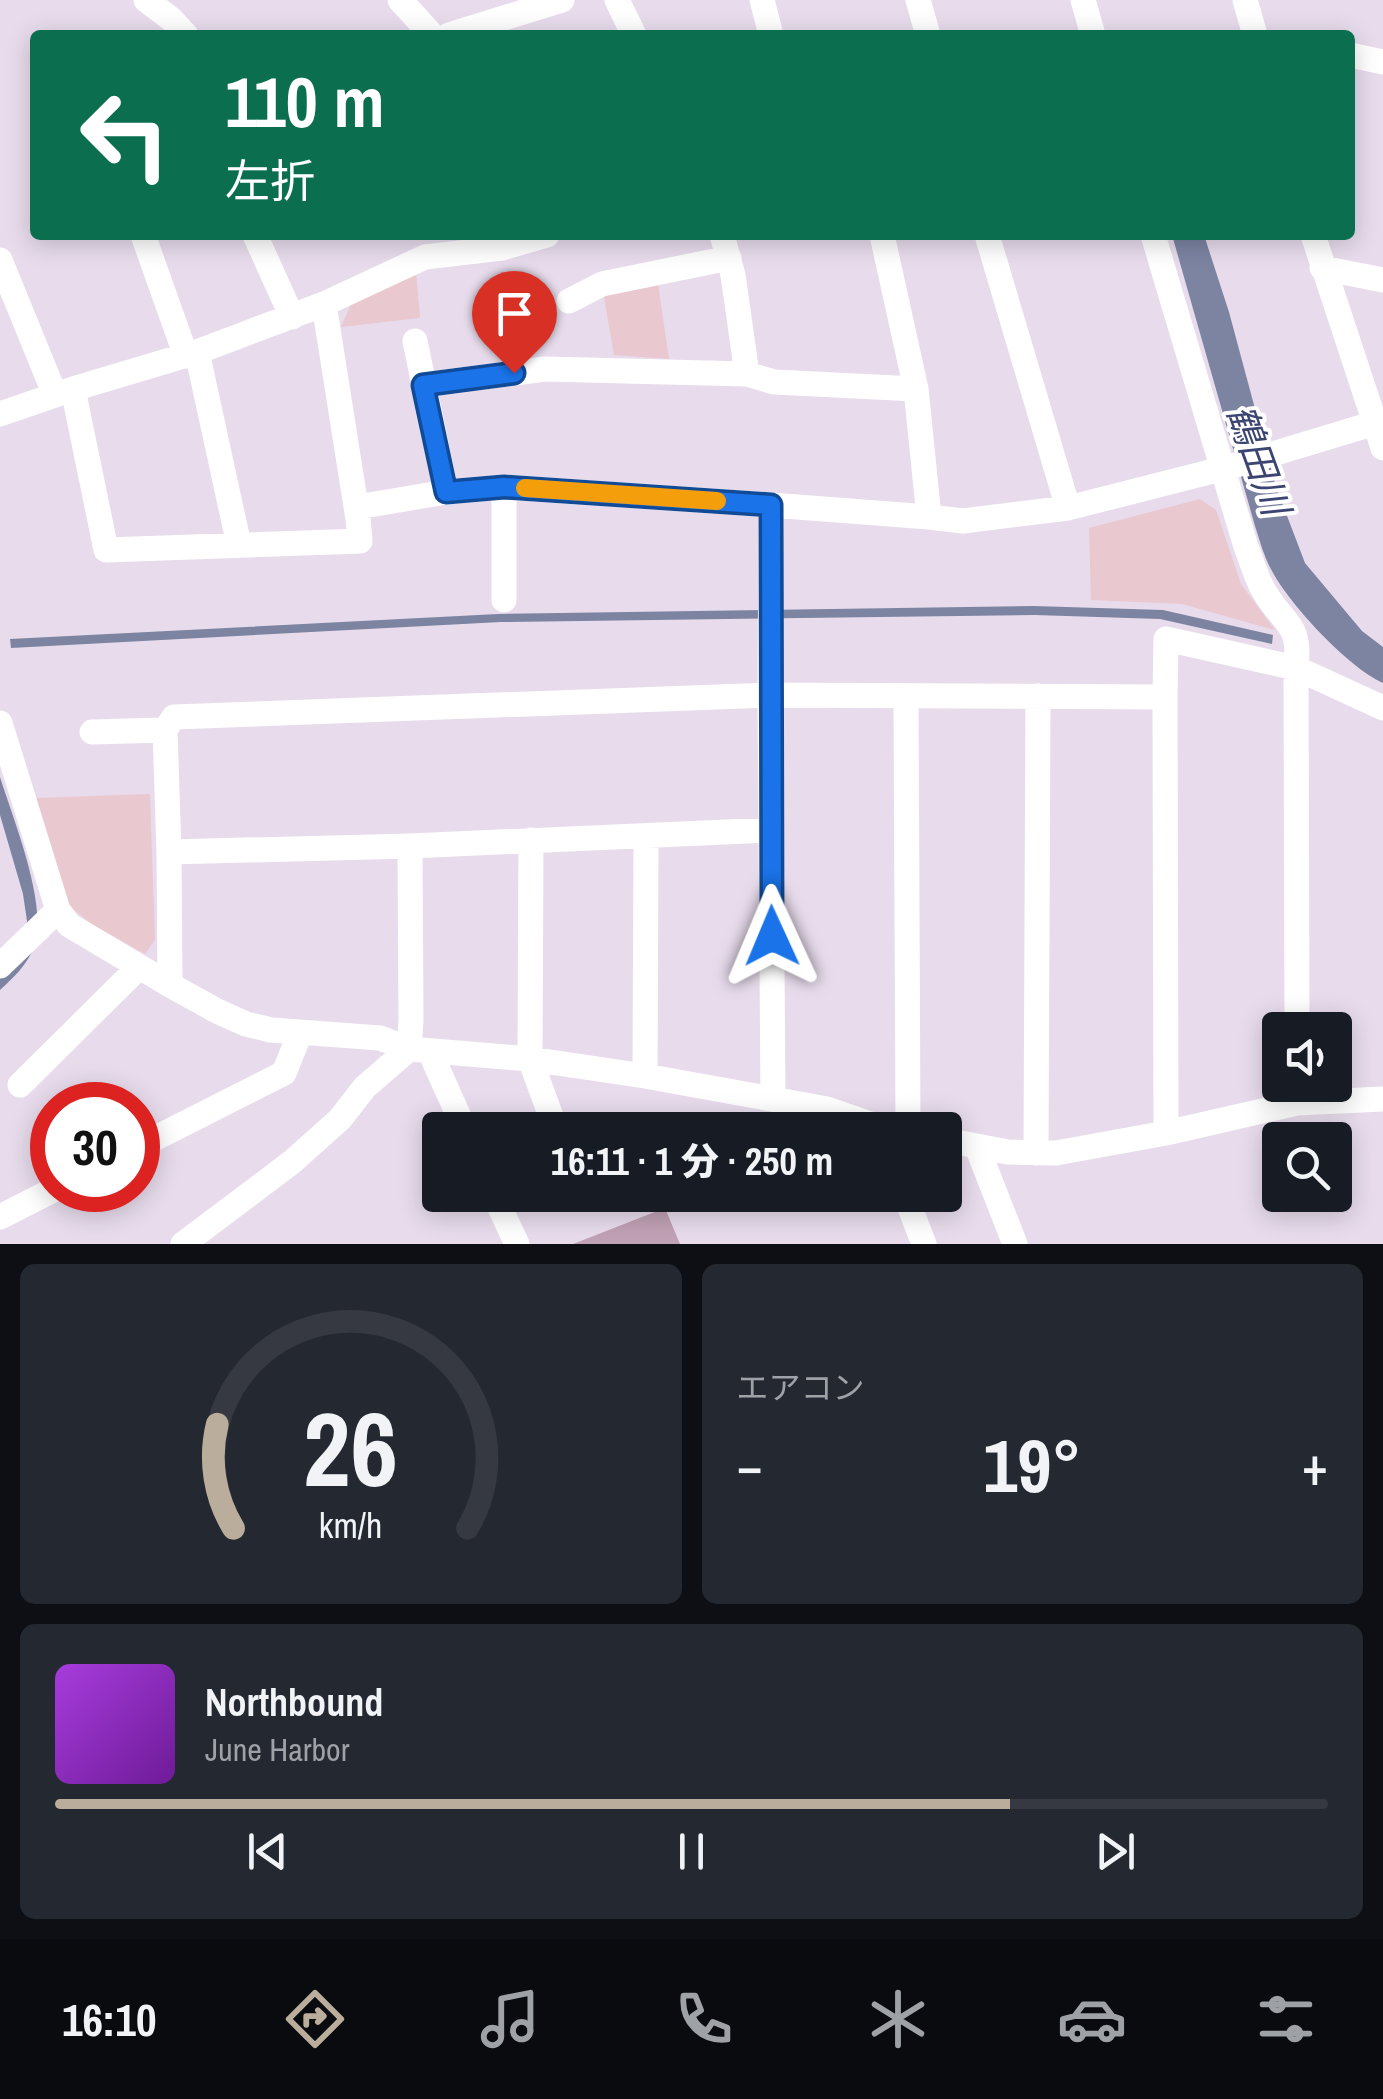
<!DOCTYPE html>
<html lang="ja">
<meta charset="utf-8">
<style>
:root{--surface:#171b24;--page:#242831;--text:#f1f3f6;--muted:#9ea1a6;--line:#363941;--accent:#bbad9c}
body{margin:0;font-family:"Archivo Narrow","Noto Sans JP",sans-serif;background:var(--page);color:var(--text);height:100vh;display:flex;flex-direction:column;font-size:38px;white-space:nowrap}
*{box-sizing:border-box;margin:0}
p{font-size:32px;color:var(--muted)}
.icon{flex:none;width:55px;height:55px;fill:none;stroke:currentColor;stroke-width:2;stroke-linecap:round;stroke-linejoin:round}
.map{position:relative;height:1244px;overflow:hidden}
.side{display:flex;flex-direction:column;gap:20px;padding:20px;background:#0d0f14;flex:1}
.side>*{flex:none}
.guide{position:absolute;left:30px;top:30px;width:1325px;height:210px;border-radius:10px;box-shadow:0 5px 25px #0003;background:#0b6e4f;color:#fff;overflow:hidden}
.controls{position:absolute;left:1262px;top:1012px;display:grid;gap:20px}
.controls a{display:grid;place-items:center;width:90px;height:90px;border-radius:10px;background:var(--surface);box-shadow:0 5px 25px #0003;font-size:50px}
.speed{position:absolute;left:30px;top:1082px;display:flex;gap:20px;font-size:50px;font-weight:700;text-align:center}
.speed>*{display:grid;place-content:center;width:130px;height:130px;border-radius:50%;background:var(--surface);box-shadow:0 5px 25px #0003;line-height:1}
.speed .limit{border:15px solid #d22;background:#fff;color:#111}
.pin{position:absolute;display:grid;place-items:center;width:85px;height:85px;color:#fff;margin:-102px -42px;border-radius:50% 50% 50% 0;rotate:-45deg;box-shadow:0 0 10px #0007}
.pin .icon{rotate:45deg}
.me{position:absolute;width:110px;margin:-55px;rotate:359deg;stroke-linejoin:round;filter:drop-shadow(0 0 8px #0008)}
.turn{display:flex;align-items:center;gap:35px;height:210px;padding:0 30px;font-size:45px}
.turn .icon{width:130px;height:130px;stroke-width:2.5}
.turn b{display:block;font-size:70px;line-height:85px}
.big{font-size:75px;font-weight:800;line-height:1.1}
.side .tile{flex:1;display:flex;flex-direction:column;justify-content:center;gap:15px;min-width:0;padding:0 35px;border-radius:15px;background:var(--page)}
.side .dial{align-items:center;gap:0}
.dial svg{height:260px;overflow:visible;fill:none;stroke:var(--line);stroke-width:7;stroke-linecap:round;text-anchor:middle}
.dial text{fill:var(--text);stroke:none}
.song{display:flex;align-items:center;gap:30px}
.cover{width:120px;height:120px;border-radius:15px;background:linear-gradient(135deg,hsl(280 70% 55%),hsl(280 70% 35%))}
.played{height:10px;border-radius:5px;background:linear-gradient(90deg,var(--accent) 75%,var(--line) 75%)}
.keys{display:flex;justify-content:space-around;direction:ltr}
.heat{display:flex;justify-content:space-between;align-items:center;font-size:55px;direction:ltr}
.side .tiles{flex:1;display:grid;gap:20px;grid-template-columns:1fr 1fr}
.tile:last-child{grid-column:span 2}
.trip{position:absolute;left:422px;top:1112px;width:540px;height:100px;border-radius:10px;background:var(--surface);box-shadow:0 5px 25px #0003;font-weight:800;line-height:100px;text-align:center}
.tab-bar{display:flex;height:160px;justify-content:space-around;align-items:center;background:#090b0e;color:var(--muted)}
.tab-bar .icon{width:70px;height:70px}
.tab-bar .selected{color:var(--accent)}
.tab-bar b{font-size:45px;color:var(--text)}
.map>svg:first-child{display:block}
.green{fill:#e9c8cf}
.water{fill:#7c84a2}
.building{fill:#c1a1b5}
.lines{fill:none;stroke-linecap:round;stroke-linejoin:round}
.minor{stroke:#fff;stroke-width:25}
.route-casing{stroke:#114b97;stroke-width:25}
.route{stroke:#1a73e8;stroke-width:18}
.slow{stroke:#f59e0b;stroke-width:18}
.labels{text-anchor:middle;stroke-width:8;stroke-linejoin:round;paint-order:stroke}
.water-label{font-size:38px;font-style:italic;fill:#3c4572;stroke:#fff}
</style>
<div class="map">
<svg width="1383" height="1244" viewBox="0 0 1383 1244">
<rect width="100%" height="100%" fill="#e8dcec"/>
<!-- green -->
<path class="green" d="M 416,271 L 420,318 L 341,327 L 351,304 Z
M 658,284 L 669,359 L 614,355 L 603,292 Z
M 1200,499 L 1216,510 L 1241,584 L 1275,630 L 1182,604 L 1091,600 L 1089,528 Z
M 150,794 L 155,940 L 145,954 L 90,923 L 66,903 L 35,798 Z"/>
<!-- water -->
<path class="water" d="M 1172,235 L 1204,235 L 1229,312 L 1276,487 L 1305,563 L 1362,631 L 1383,647 L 1383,683 C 1348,667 1290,605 1272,571 C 1264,557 1260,541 1255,526 Z
M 1034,606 L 1163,610 L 1273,635 L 1272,644 L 1160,619 L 1035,615 L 501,622 L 11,648 L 10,639 L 498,614 Z
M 0,777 C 13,819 49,906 34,947 C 27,965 14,977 0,990 L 0,976 L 25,940 L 27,921 L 23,894 L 0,815 Z"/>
<!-- building -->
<path class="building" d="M 665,1208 L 680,1244 L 573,1244 Z"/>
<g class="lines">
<!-- minor -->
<path class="minor" d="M 146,0 L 171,19 L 186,35
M 400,0 L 432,35
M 617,0 L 634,35
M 762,0 L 771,35
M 918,0 L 928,35
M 1083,0 L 1093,35
M 1245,0 L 1255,35
M 449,35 L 562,0
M 1350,55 L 1383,62
M 143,235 L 186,356
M 255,235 L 292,317
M 722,235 L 733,275 L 747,374
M 882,235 L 916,389 L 929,517
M 1153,235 L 1246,547 C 1252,561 1256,578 1264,591 C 1284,626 1301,621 1296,668 L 1297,1030
M 1313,235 L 1375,423
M 0,260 L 55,395
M 1322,268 L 1383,280
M 569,301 L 602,284 L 729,258
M 324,304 L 358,519
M 415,341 L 446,492 L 504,487 L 771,505
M 197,352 L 239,545
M 423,385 L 545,369 L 747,374 L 774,382 L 916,389
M 73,389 L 106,550 L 360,541 L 357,507 L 446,492
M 0,414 L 73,389 L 197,352 L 324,304 L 425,257 L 502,248 L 547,235
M 504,487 L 504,600
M 1068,508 L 1233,466 L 1375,423 L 1383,448
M 906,696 L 908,1130
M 1165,697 L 1166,1133
M 0,723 L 58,910 L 69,925 L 170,985
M 92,732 L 165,730
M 771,830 L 770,695 L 1165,697 L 1166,639 L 1296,668 L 1383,708
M 531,840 L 530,1059 L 556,1130
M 169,852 L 410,846 L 771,830 L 773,1098
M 0,966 L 58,910
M 430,1052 L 465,1130
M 645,1076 L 646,837
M 20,1085 L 139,967
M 903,1130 L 879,1127 L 827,1109 L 645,1076 L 530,1059 L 409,1049 L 380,1038 L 271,1030 L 246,1024 L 217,1011 L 170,985 L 169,852 L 165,730 L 174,717 L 770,695 L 771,505 L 929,517 L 963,521 L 1068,508 L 987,235
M 945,1140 L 1008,1152 L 1056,1153 L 1166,1133 L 1297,1103 L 1383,1099
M 138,1147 L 284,1073 L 300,1033
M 977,1147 L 1015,1244
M 1036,1153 L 1038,696
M 494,1195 L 517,1244
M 905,1195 L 924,1244
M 0,1217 L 53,1190
M 183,1244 L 292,1162 L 340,1119 L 365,1087 L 409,1049 L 411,1020 L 410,846"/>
</g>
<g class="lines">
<defs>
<path id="route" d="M 514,373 L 423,385 L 446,492 L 504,487 L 771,505 L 772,936"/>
</defs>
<!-- route casing -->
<use href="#route" class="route-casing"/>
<!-- route -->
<use href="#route" class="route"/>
<!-- slow -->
<path class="slow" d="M 525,488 L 717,501"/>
</g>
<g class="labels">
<!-- water labels -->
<g class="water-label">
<text transform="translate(1258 460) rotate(70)" y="13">鶴田川</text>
</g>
</g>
</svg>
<div class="controls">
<a><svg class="icon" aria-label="sound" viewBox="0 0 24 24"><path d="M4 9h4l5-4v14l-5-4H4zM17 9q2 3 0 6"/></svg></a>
<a><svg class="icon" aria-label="search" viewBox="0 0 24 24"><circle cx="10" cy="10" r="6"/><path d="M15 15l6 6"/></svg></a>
</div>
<div class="speed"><div class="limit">30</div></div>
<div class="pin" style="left:514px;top:373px;background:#d93025"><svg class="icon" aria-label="arrive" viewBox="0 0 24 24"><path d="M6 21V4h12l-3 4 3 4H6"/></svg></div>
<svg class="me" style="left:772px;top:936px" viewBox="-20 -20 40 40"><path d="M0-17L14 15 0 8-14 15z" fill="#1a73e8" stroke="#fff" stroke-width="4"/></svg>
<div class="trip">16:11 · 1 分 · 250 m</div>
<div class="guide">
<div class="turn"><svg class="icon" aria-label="left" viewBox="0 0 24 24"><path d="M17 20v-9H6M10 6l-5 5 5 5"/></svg><div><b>110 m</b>左折</div></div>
</div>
</div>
<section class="side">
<div class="tiles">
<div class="tile dial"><svg viewBox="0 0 100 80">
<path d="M14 69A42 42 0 1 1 86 69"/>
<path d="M14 69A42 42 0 0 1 9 37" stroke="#bbad9c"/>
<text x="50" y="56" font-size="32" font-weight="700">26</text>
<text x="50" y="72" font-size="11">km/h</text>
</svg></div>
<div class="tile"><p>エアコン</p>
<div class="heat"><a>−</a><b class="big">19°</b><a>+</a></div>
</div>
<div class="tile">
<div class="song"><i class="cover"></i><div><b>Northbound</b><p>June Harbor</p></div></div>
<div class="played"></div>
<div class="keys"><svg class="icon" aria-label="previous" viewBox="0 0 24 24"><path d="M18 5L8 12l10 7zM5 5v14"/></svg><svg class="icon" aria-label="pause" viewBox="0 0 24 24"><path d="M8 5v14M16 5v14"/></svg><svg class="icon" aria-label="next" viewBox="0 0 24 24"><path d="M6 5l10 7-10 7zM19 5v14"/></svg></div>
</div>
</div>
</section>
<nav class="tab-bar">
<b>16:10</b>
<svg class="icon selected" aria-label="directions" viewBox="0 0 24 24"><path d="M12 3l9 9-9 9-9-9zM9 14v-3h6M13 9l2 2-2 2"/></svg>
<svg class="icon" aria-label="music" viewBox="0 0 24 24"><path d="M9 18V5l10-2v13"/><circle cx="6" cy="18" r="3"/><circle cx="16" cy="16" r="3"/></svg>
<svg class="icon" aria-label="phone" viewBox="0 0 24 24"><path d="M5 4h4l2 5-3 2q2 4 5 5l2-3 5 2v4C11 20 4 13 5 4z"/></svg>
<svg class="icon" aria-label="climate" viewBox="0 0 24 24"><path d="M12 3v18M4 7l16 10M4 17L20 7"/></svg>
<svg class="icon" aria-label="car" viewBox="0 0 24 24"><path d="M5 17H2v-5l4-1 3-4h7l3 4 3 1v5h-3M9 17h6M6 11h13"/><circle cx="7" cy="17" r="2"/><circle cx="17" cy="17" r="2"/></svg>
<svg class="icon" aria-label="filters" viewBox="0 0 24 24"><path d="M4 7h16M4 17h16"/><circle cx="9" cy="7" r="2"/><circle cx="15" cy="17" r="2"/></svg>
</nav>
